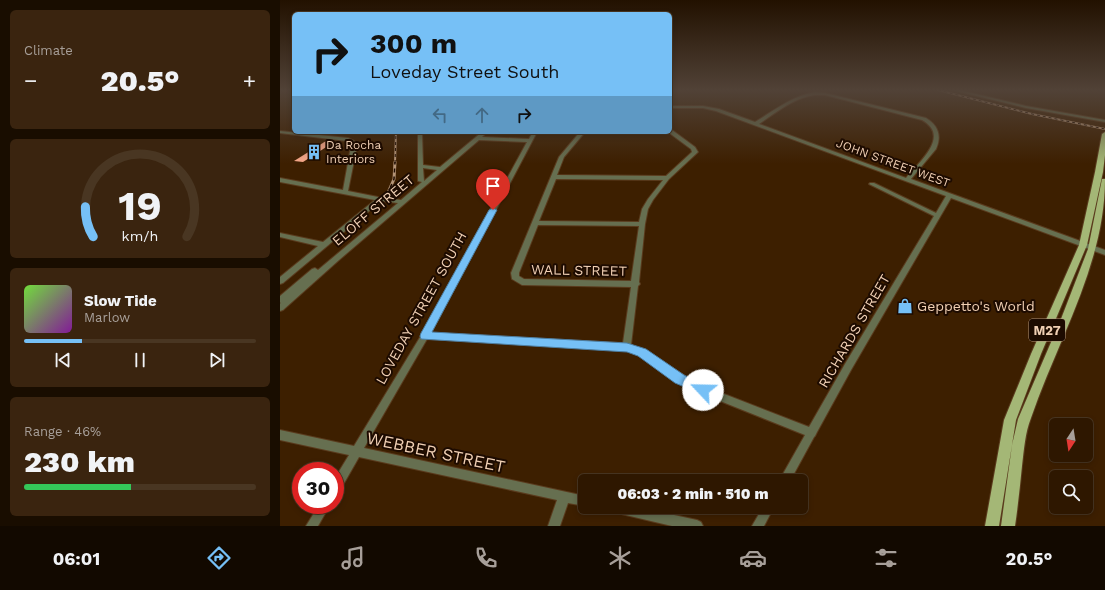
<!DOCTYPE html>
<meta charset="utf-8">
<style>
:root{--surface:#2e1700;--page:#3a240f;--text:#f1f3f6;--muted:#a79f99;--line:#493622;--accent:#76c0f6}
body{margin:0;font-family:"Work Sans",sans-serif;background:var(--page);color:var(--text);height:100vh;display:flex;flex-direction:column;font-size:15px;white-space:nowrap}
*{box-sizing:border-box;margin:0}
p{font-size:13px;color:var(--muted)}
.icon{flex:none;width:22px;height:22px;fill:none;stroke:currentColor;stroke-width:2;stroke-linecap:round;stroke-linejoin:round}
.map{position:relative;flex:1;overflow:hidden}
.panel{display:flex;flex-direction:column;gap:10px;padding:10px;background:#190d00;width:280px}
.panel>*{flex:none}
.hud{position:absolute;left:12px;top:12px;width:380px;height:122px;border-radius:6px;box-shadow:0 2px 6px #0003,0 0 0 1px var(--line);background:#76c0f6;color:#111;overflow:hidden}
.needle{width:26px;rotate:192deg}
.tools{position:absolute;left:769px;top:418px;display:grid;gap:8px}
.tools a{display:grid;place-items:center;width:44px;height:44px;border-radius:6px;background:var(--surface);box-shadow:0 2px 6px #0003,0 0 0 1px var(--line);font-size:20px}
.speed{position:absolute;left:12px;top:462px;display:flex;gap:8px;font-size:20px;font-weight:700;text-align:center}
.speed>*{display:grid;place-content:center;width:52px;height:52px;border-radius:50%;background:var(--surface);box-shadow:0 2px 6px #0003,0 0 0 1px var(--line);line-height:1}
.speed .limit{border:6px solid #d22;background:#fff;color:#111}
.pin{position:absolute;display:grid;place-items:center;width:34px;height:34px;color:#fff;margin:-41px -17px;border-radius:50% 50% 50% 0;rotate:-45deg;box-shadow:0 0 4px #0007}
.pin .icon{rotate:45deg}
.me{position:absolute;width:44px;margin:-22px;rotate:294deg;stroke-linejoin:round;filter:drop-shadow(0 0 3px #0008)}
.turn{display:flex;align-items:center;gap:14px;height:84px;padding:0 12px;font-size:18px}
.turn .icon{width:52px;height:52px;stroke-width:2.5}
.turn b{display:block;font-size:28px;line-height:34px}
.lanes{display:flex;align-items:center;height:38px;padding:0 12px;background:#0003;justify-content:center;gap:20px;direction:ltr}
.lanes .off{opacity:.35}
.big{font-size:30px;font-weight:800;line-height:1.1}
.panel .widget{flex:1;display:flex;flex-direction:column;justify-content:center;gap:6px;min-width:0;padding:0 14px;border-radius:6px;background:var(--page)}
.panel .dial{align-items:center;gap:0}
.dial svg{height:104px;overflow:visible;fill:none;stroke:var(--line);stroke-width:7;stroke-linecap:round;text-anchor:middle}
.dial text{fill:var(--text);stroke:none}
.song{display:flex;align-items:center;gap:12px}
.cover{width:48px;height:48px;border-radius:6px;background:linear-gradient(135deg,hsl(100 70% 55%),hsl(290 70% 35%))}
.played{height:4px;border-radius:2px;background:linear-gradient(90deg,var(--accent) 25%,var(--line) 25%)}
.keys{display:flex;justify-content:space-around;direction:ltr}
.heat{display:flex;justify-content:space-between;align-items:center;font-size:22px;direction:ltr}
.charge{height:6px;border-radius:3px;background:linear-gradient(90deg,#34c759 46%,var(--line) 0)}
.trip{position:absolute;left:298px;top:474px;width:230px;height:40px;border-radius:6px;background:var(--surface);box-shadow:0 2px 6px #0003,0 0 0 1px var(--line);font-weight:800;line-height:40px;text-align:center}
.tab-bar{display:flex;height:64px;justify-content:space-around;align-items:center;background:#120900;color:var(--muted)}
.tab-bar .icon{width:28px;height:28px}
.tab-bar .selected{color:var(--accent)}
.tab-bar b{font-size:18px;color:var(--text)}
main{display:flex;flex:1;min-height:0}
.map>svg:first-child{display:block}
.building{fill:#faa98a}
.lines{fill:none;stroke-linecap:round;stroke-linejoin:round}
.minor-casing{stroke:#5a3b1d;stroke-width:2}
.major-casing{stroke:#5a3b1d;stroke-width:2}
.minor{fill:#666f50;fill-rule:evenodd}
.major{fill:#a4b776;fill-rule:evenodd}
.rail-far1-casing{stroke:#b49477;stroke-width:2}
.rail-casing{stroke:#b49477;stroke-width:3}
.rail-far1{stroke:#1d0b00;stroke-width:1;stroke-dasharray:3;stroke-linecap:butt}
.rail{stroke:#1d0b00;stroke-width:1.5;stroke-dasharray:4;stroke-linecap:butt}
.route{fill:#76c0f6;stroke:#4d7da0}
.labels{text-anchor:middle;stroke-width:4;stroke-linejoin:round;paint-order:stroke}
.far-poi-label{font-size:12px;fill:#f0cfb3;stroke:#1d0b00;text-anchor:start}
.far-street-label{font-size:12px;fill:#f0cfb3;stroke:#1d0b00}
.shield{fill:#1d0b00;stroke:#b1947d;stroke-width:1}
.shield-label{font-size:13px;font-weight:bold;fill:#f0cfb3}
.street-label{font-size:14px;fill:#f0cfb3;stroke:#1d0b00}
.poi-label{font-size:14px;fill:#f0cfb3;stroke:#1d0b00;text-anchor:start}
.near-street-label{font-size:17px;fill:#f0cfb3;stroke:#1d0b00}
</style>
<main>
<section class="panel">
<div class="widget"><p>Climate</p>
<div class="heat"><a>−</a><b class="big">20.5°</b><a>+</a></div>
</div>
<div class="widget dial"><svg viewBox="0 0 100 80">
<path d="M14 69A42 42 0 1 1 86 69"/>
<path d="M14 69A42 42 0 0 1 8 46" stroke="#76c0f6"/>
<text x="50" y="56" font-size="32" font-weight="700">19</text>
<text x="50" y="72" font-size="11">km/h</text>
</svg></div>
<div class="widget">
<div class="song"><i class="cover"></i><div><b>Slow Tide</b><p>Marlow</p></div></div>
<div class="played"></div>
<div class="keys"><svg class="icon" aria-label="previous" viewBox="0 0 24 24"><path d="M18 5L8 12l10 7zM5 5v14"/></svg><svg class="icon" aria-label="pause" viewBox="0 0 24 24"><path d="M8 5v14M16 5v14"/></svg><svg class="icon" aria-label="next" viewBox="0 0 24 24"><path d="M6 5l10 7-10 7zM19 5v14"/></svg></div>
</div>
<div class="widget"><p>Range · 46%</p><b class="big">230 km</b><div class="charge"></div></div>
</section>
<div class="map">
<svg width="825" height="526" viewBox="0 0 825 526">
<rect width="100%" height="100%" fill="#3d1f00"/>
<!-- building -->
<path class="building" d="M 46,141 L 54,142 L 23,162 L 14,161 Z"/>
<g class="lines">
<defs>
<path id="minor" d="M 672,90 L 679,90 L 746,106 L 825,120 L 825,122 L 746,108 Z
M 535,92 L 545,93 L 646,118 C 658,125 662,136 656,149 L 631,179 L 825,250 L 825,255 L 671,198 L 571,370 L 537,432 L 535,436 L 534,437 L 510,481 L 499,481 L 525,435 L 410,389 L 362,357 L 347,350 L 147,339 L 84,448 L 305,496 L 305,506 L 288,503 L 280,526 L 268,526 L 277,500 L 79,457 L 59,492 L 55,493 L 55,478 L 69,455 L 0,440 L 0,430 L 74,446 L 142,334 L 247,142 L 199,140 L 59,260 L 3,310 L 0,311 L 0,304 L 1,302 L 0,303 L 0,296 L 32,269 L 35,268 L 38,270 L 118,203 L 101,201 L 3,283 L 0,284 L 0,277 L 38,246 L 0,237 L 0,233 L 43,242 L 95,200 L 0,182 L 0,178 L 63,190 L 71,146 L 70,143 L 67,141 L 0,133 L 0,131 L 68,138 L 74,141 L 77,146 L 68,191 L 98,197 L 121,200 L 142,182 L 138,181 L 138,132 L 142,132 L 143,165 L 160,167 L 202,132 L 207,132 L 202,137 L 249,139 L 253,132 L 257,132 L 151,333 L 343,343 L 351,287 L 242,285 L 232,279 L 231,273 L 279,157 L 300,132 L 305,132 L 284,157 L 277,175 L 386,176 L 412,152 L 411,149 L 388,132 L 390,132 L 390,130 L 392,130 L 415,147 L 418,152 L 389,179 L 373,200 L 368,209 L 365,224 L 359,282 L 360,284 L 358,286 L 351,345 L 368,352 L 416,383 L 529,427 L 565,364 L 654,216 L 589,184 L 590,183 L 594,183 L 656,213 L 666,196 L 436,111 L 423,108 L 390,108 L 390,106 L 423,106 L 439,109 L 475,122 C 495,110 512,96 535,92 ZM 535,95 L 545,95 L 642,120 C 671,136 639,162 626,178 L 479,124 C 497,112 513,98 535,95 ZM 143,168 L 157,170 L 144,181 ZM 276,179 L 383,180 L 368,199 L 362,209 L 359,222 L 259,221 ZM 258,225 L 359,226 L 351,281 L 244,279 L 239,276 L 239,273 Z
M 39,505 L 50,505 L 38,526 L 26,526 Z
M 328,507 L 357,507 L 417,520 L 421,522 L 423,526 L 392,526 L 333,512 L 329,511 Z
M 483,507 L 494,507 L 484,526 L 472,526 Z"/>
<path id="major" d="M 825,132 L 825,155 L 823,172 L 807,245 L 761,354 L 736,420 L 719,526 L 705,526 L 724,420 L 751,354 L 799,245 L 815,172 L 822,134 Z
M 822,179 L 825,179 C 825,264 778,339 751,418 C 745,433 744,450 742,466 C 740,486 738,506 735,526 L 721,526 L 732,445 L 738,419 L 781,319 L 808,249 Z"/>
</defs>
<!-- minor casing -->
<use href="#minor" class="minor-casing"/>
<!-- major casing -->
<use href="#major" class="major-casing"/>
<!-- minor -->
<use href="#minor" class="minor"/>
<!-- major -->
<use href="#major" class="major"/>
<defs>
<path id="rail-far1" d="M 658,90 L 752,114 L 825,129
M 115,163 L 116,132"/>
<path id="rail" d="M 107,195 L 114,179 L 115,162"/>
</defs>
<!-- rail-far1 casing -->
<use href="#rail-far1" class="rail-far1-casing"/>
<!-- rail casing -->
<use href="#rail" class="rail-casing"/>
<!-- rail-far1 -->
<use href="#rail-far1" class="rail-far1"/>
<!-- rail -->
<use href="#rail" class="rail"/>
</g>
<!-- sky -->
<linearGradient id="sky" x2="0" y2="1"><stop stop-color="#210"/><stop offset="0.55" stop-color="#514237"/><stop offset="1" stop-color="#514237" stop-opacity="0"/></linearGradient>
<rect width="825" height="164" fill="url(#sky)"/>
<!-- route -->
<path class="route" d="M 213,208 L 217,210 L 152,332 L 347,343 L 366,349 L 404,375 L 427,386 L 429,390 L 427,394 L 423,395 L 395,383 L 358,356 L 347,352 L 141,339 L 140,336 L 141,333 L 209,210 Z"/>
<!-- icons -->
<defs>
<symbol id="building-bare" viewBox="-9 -9 18 18"><path d="M-4-6H4V6H1V3H-1V6H-4ZM-2.5-4.3h1.7v1.8h-1.7ZM.8-4.3h1.7v1.8H.8ZM-2.5-1h1.7V.8h-1.7ZM.8-1h1.7V.8H.8Z" fill="#76c0f6" stroke="#1d0b00" stroke-width="2.5" paint-order="stroke"/></symbol>
<symbol id="shop-bare" viewBox="-9 -9 18 18"><path d="M-5-2.5h2.3a2.7 3.5 0 0 1 5.4 0H5L5.5 6h-11ZM-1.5-2.5h3a1.5 2.3 0 0 0-3 0Z" fill="#76c0f6" stroke="#1d0b00" stroke-width="2.5" paint-order="stroke"/></symbol>
</defs>
<g fill-rule="evenodd">
<use href="#building-bare" x="23" y="141" width="22" height="22"/>
<use href="#shop-bare" x="614" y="295" width="22" height="22"/>
</g>
<g class="labels">
<!-- far-poi labels -->
<g class="far-poi-label">
<text x="46" y="149">Da Rocha<tspan x="46" dy="14">Interiors</tspan></text>
</g>
<!-- far-street labels -->
<g class="far-street-label">
<text transform="translate(613 163) rotate(20)" y="4">JOHN STREET WEST</text>
</g>
<!-- shield labels -->
<rect class="shield" x="749" y="319" width="36" height="22" rx="3"/>
<g class="shield-label">
<text x="767" y="335">M27</text>
</g>
<!-- street labels -->
<g class="street-label">
<text transform="translate(93 210) rotate(-40)" y="5">ELOFF STREET</text>
<text transform="translate(299 270) rotate(1)" y="5">WALL STREET</text>
<text transform="translate(141 308) rotate(-61)" y="5">LOVEDAY STREET SOUTH</text>
<text transform="translate(574 331) rotate(-60)" y="5">RICHARDS STREET</text>
</g>
<!-- poi labels -->
<g class="poi-label">
<text x="637" y="311">Geppetto's World</text>
</g>
<!-- near-street labels -->
<g class="near-street-label">
<text transform="translate(156 452) rotate(12)" y="6">WEBBER STREET</text>
</g>
</g>
</svg>
<div class="tools">
<a><svg class="needle" viewBox="-14 -14 28 28"><path d="M0-13l5 13h-10z" fill="#e53935"/><path d="M0 13l5-13h-10z" fill="#a79f99"/></svg></a>
<a><svg class="icon" aria-label="search" viewBox="0 0 24 24"><circle cx="10" cy="10" r="6"/><path d="M15 15l6 6"/></svg></a>
</div>
<div class="speed"><div class="limit">30</div></div>
<div class="pin" style="left:213px;top:210px;background:#d93025"><svg class="icon" aria-label="arrive" viewBox="0 0 24 24"><path d="M6 21V4h12l-3 4 3 4H6"/></svg></div>
<svg class="me" style="left:423px;top:390px" viewBox="-20 -20 40 40"><circle r="19" fill="#fff"/><path d="M0-13L10 11 0 6-10 11z" fill="#76c0f6"/></svg>
<div class="trip">06:03 · 2 min · 510 m</div>
<div class="hud">
<div class="turn"><svg class="icon" aria-label="right" viewBox="0 0 24 24"><path d="M7 20v-9h11M14 6l5 5-5 5"/></svg><div><b>300 m</b>Loveday Street South</div></div>
<div class="lanes"><svg class="icon off" aria-label="left" viewBox="0 0 24 24"><path d="M17 20v-9H6M10 6l-5 5 5 5"/></svg><svg class="icon off" aria-label="ahead" viewBox="0 0 24 24"><path d="M12 20V5M6 11l6-6 6 6"/></svg><svg class="icon" aria-label="right" viewBox="0 0 24 24"><path d="M7 20v-9h11M14 6l5 5-5 5"/></svg></div>
</div>
</div>
</main>
<nav class="tab-bar">
<b>06:01</b>
<svg class="icon selected" aria-label="directions" viewBox="0 0 24 24"><path d="M12 3l9 9-9 9-9-9zM9 14v-3h6M13 9l2 2-2 2"/></svg>
<svg class="icon" aria-label="music" viewBox="0 0 24 24"><path d="M9 18V5l10-2v13"/><circle cx="6" cy="18" r="3"/><circle cx="16" cy="16" r="3"/></svg>
<svg class="icon" aria-label="phone" viewBox="0 0 24 24"><path d="M5 4h4l2 5-3 2q2 4 5 5l2-3 5 2v4C11 20 4 13 5 4z"/></svg>
<svg class="icon" aria-label="climate" viewBox="0 0 24 24"><path d="M12 3v18M4 7l16 10M4 17L20 7"/></svg>
<svg class="icon" aria-label="car" viewBox="0 0 24 24"><path d="M5 17H2v-5l4-1 3-4h7l3 4 3 1v5h-3M9 17h6M6 11h13"/><circle cx="7" cy="17" r="2"/><circle cx="17" cy="17" r="2"/></svg>
<svg class="icon" aria-label="filters" viewBox="0 0 24 24"><path d="M4 7h16M4 17h16"/><circle cx="9" cy="7" r="2"/><circle cx="15" cy="17" r="2"/></svg>
<b>20.5°</b>
</nav>
